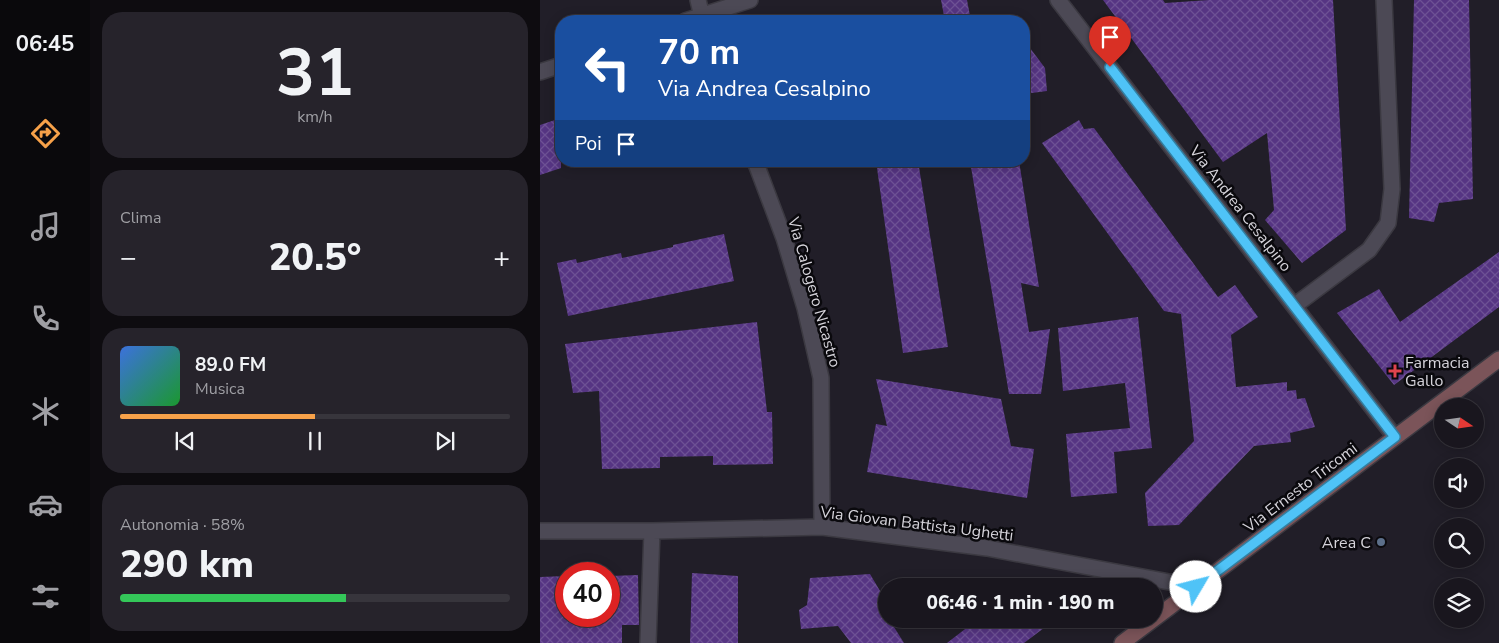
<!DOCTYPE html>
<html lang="it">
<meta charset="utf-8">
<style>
:root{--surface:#19161e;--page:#26232b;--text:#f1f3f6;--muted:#9f9fa4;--line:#37353c;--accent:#f7a149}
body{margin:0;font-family:"Nunito Sans",sans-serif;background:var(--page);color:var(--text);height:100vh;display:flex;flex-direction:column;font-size:19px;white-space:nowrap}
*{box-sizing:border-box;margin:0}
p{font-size:16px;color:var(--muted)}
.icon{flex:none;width:28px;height:28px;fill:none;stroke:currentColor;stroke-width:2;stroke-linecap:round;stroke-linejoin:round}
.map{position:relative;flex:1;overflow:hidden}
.drawer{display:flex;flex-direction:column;gap:12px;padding:12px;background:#0e0c10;width:450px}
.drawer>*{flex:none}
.top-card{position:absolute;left:15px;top:15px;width:475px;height:152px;border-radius:20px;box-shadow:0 2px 12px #0003,0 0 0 1px var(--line);background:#1a4fa0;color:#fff;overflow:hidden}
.needle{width:32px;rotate:103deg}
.controls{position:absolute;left:894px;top:398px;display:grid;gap:10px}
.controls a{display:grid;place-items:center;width:50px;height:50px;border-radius:50%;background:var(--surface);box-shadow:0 2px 12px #0003,0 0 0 1px var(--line);font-size:25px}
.speed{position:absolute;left:15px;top:562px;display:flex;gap:10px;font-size:25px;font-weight:700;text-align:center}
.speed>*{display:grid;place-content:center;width:65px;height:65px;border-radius:50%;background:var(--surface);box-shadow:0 2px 12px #0003,0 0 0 1px var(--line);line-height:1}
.speed .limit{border:8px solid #d22;background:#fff;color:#111}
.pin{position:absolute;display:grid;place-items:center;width:42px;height:42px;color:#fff;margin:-51px -21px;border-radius:50% 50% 50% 0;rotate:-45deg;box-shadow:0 0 5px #0007}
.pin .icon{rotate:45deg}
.me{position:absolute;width:55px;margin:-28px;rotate:53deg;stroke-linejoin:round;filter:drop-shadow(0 0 4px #0008)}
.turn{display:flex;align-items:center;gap:18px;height:105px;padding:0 20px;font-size:22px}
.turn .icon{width:65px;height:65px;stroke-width:2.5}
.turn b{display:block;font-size:35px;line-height:42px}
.then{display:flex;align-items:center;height:48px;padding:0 20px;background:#0003;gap:10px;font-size:19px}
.big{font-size:38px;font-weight:800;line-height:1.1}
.drawer .widget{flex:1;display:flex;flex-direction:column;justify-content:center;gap:8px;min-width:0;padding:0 18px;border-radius:20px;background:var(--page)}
.drawer .dial{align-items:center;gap:0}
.dial b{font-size:65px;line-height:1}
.song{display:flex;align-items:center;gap:15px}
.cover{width:60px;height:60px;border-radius:8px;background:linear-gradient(135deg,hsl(220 70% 55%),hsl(130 70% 35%))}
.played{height:5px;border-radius:2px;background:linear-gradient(90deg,var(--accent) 50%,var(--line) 50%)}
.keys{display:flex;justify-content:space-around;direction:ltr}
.heat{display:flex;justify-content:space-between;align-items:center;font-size:28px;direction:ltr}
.charge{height:8px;border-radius:4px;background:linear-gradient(90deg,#34c759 58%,var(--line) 0)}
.trip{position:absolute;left:338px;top:578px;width:285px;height:50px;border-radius:25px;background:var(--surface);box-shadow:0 2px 12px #0003,0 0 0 1px var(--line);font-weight:800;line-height:50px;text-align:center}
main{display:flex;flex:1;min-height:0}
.tab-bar{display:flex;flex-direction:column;width:90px;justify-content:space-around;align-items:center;background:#0a090c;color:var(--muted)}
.tab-bar .icon{width:35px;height:35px}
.tab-bar .on{color:var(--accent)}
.tab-bar b{font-size:22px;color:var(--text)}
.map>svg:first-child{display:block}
.building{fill:url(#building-cross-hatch)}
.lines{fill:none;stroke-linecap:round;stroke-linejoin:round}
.street-casing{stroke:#3b3941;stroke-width:18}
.secondary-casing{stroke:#3b3941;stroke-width:18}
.street{stroke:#4c4955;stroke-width:15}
.secondary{stroke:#7b5459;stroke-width:15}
.route-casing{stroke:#337fa1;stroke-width:12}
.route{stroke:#4fc3f7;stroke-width:9}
.health-dot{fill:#e0444e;stroke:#0a090d;stroke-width:2}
.service-dot{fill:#5c6f8a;stroke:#0a090d;stroke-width:2}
.labels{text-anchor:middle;stroke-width:5;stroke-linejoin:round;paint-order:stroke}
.street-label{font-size:16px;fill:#d5d3da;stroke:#0a090d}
.poi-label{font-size:16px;fill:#d5d3da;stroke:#0a090d;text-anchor:start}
</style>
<main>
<nav class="tab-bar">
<b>06:45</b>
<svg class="icon on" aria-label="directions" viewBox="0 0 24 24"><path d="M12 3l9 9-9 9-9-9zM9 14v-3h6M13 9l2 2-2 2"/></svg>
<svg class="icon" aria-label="music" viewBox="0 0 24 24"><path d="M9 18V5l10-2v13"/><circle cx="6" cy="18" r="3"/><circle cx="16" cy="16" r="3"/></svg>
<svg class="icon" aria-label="phone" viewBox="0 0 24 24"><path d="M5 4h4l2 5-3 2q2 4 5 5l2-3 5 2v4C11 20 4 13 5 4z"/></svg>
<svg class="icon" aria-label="climate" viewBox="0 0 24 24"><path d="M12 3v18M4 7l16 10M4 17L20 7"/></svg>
<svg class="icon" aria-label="car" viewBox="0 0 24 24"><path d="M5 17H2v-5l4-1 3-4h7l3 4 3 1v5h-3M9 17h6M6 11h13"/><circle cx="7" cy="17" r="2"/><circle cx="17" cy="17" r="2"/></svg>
<svg class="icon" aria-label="filters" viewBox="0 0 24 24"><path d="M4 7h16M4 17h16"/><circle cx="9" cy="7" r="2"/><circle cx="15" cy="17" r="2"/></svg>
</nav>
<section class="drawer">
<div class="widget dial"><b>31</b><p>km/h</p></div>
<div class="widget"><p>Clima</p>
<div class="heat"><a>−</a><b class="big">20.5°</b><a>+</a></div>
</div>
<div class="widget">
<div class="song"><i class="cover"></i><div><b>89.0 FM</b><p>Musica</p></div></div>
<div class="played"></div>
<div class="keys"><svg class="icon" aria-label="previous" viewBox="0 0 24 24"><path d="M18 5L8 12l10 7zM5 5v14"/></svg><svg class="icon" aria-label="pause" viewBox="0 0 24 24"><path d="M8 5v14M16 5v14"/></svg><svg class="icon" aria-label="next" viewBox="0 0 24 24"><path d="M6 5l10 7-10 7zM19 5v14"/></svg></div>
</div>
<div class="widget"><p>Autonomia · 58%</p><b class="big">290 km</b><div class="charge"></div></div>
</section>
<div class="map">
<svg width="959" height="643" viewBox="0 0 959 643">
<defs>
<pattern id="building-cross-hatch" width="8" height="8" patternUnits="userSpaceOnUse" patternTransform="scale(1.25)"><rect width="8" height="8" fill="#563583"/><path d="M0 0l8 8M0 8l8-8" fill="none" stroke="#6d5194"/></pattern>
</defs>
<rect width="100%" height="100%" fill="#211e28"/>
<!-- building -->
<path class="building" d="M 401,0 L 427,0 L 431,21 L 405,21 Z
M 563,0 L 623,0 L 625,3 L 669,0 L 793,0 L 806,230 L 762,263 L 725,220 L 734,210 L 727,133 L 683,162 Z
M 874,0 L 929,0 L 933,199 L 899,203 L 894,222 L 869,218 Z
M 484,40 L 505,68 L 507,91 L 484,94 Z
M 21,118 L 21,168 L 0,175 L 0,125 Z
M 539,120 L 544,129 L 554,128 L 678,297 L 695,285 L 718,317 L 691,335 L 696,387 L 747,382 L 747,391 L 756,390 L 757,399 L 765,398 L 775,427 L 750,433 L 751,442 L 714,446 L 639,525 L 608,526 L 605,493 L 654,441 L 641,314 L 624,311 L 502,143 Z
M 336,161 L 378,161 L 408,347 L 363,353 Z
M 430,161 L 479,161 L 499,287 L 481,283 L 489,332 L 510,329 L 501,394 L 469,394 Z
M 184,234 L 194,281 L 28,316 L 17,263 L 36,259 L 37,263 L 81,253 L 82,258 L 133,247 L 133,245 Z
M 959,252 L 959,307 L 854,385 L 797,313 L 839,289 L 860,322 Z
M 598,317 L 612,448 L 574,452 L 577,493 L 531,497 L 526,434 L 590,428 L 585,383 L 523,391 L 518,328 Z
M 217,322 L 227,412 L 232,412 L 233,464 L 173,465 L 173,456 L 120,457 L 120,468 L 62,469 L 59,391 L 33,393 L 25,344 Z
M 336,379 L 461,399 L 471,446 L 494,449 L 487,498 L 327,472 L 336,424 L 347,426 Z
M 152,573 L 198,576 L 198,643 L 150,643 Z
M 330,574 L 346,601 L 346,619 L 349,619 L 364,643 L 311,643 L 298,626 L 261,629 L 259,610 L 267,605 L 270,578 Z
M 98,575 L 99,625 L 82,625 L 82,643 L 0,643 L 0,577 L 26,576 L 26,616 L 69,616 L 69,576 Z
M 438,619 L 516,619 L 484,643 L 407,643 Z"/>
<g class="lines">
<defs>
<path id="street" d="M 158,0 L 163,21
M 518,0 L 855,437
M 145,21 L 210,0
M 0,72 L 21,65
M 215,161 L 244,238 L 265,308 L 281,378 L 282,527
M 754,306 L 829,250 L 848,223 L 852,189 L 844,0
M 0,531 L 112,531 L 282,527 L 447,548 L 656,587
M 108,643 L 112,531"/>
<path id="secondary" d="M 582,643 L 959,359"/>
</defs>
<!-- street casing -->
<use href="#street" class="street-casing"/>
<!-- secondary casing -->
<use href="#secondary" class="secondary-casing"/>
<!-- street -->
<use href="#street" class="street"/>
<!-- secondary -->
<use href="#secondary" class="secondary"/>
</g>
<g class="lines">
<defs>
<path id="route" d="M 570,67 L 855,437 L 656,587"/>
</defs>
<!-- route casing -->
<use href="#route" class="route-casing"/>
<!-- route -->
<use href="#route" class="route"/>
</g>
<!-- markers -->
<path class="health-dot" d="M852.5 363.5h5v5h5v5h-5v5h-5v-5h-5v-5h5z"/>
<circle class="service-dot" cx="841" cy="542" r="5"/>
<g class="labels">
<!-- street labels -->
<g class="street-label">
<text transform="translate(701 208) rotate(52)" y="6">Via Andrea Cesalpino</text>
<text transform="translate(275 292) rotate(74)" y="6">Via Calogero Nicastro</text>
<text transform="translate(760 487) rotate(-37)" y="6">Via Ernesto Tricomi</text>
<text transform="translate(377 523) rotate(7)" y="6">Via Giovan Battista Ughetti</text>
</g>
<!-- poi labels -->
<g class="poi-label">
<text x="865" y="368">Farmacia<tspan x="865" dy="18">Gallo</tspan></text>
<text x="831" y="548" text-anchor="end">Area C</text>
</g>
</g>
</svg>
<div class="controls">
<a><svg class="needle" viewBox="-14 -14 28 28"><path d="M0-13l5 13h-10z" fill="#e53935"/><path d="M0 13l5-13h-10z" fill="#9f9fa4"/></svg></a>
<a><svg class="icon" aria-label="sound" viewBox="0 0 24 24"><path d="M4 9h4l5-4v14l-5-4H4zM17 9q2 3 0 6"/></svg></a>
<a><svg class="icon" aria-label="search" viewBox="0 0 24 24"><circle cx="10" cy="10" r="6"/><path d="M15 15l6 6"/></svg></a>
<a><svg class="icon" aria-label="layers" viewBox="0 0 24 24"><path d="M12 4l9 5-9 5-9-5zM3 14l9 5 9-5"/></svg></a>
</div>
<div class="speed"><div class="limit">40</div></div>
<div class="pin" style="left:570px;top:67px;background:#d93025"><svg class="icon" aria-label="arrive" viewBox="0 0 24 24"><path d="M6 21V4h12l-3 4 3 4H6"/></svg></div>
<svg class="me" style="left:656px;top:587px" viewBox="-20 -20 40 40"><circle r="19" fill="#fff"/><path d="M0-13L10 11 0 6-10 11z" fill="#4fc3f7"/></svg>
<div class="trip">06:46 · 1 min · 190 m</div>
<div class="top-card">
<div class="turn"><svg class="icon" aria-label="left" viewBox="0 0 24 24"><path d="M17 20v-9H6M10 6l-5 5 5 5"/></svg><div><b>70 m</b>Via Andrea Cesalpino</div></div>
<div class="then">Poi<svg class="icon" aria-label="arrive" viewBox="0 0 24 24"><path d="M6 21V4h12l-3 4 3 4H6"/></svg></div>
</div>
</div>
</main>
